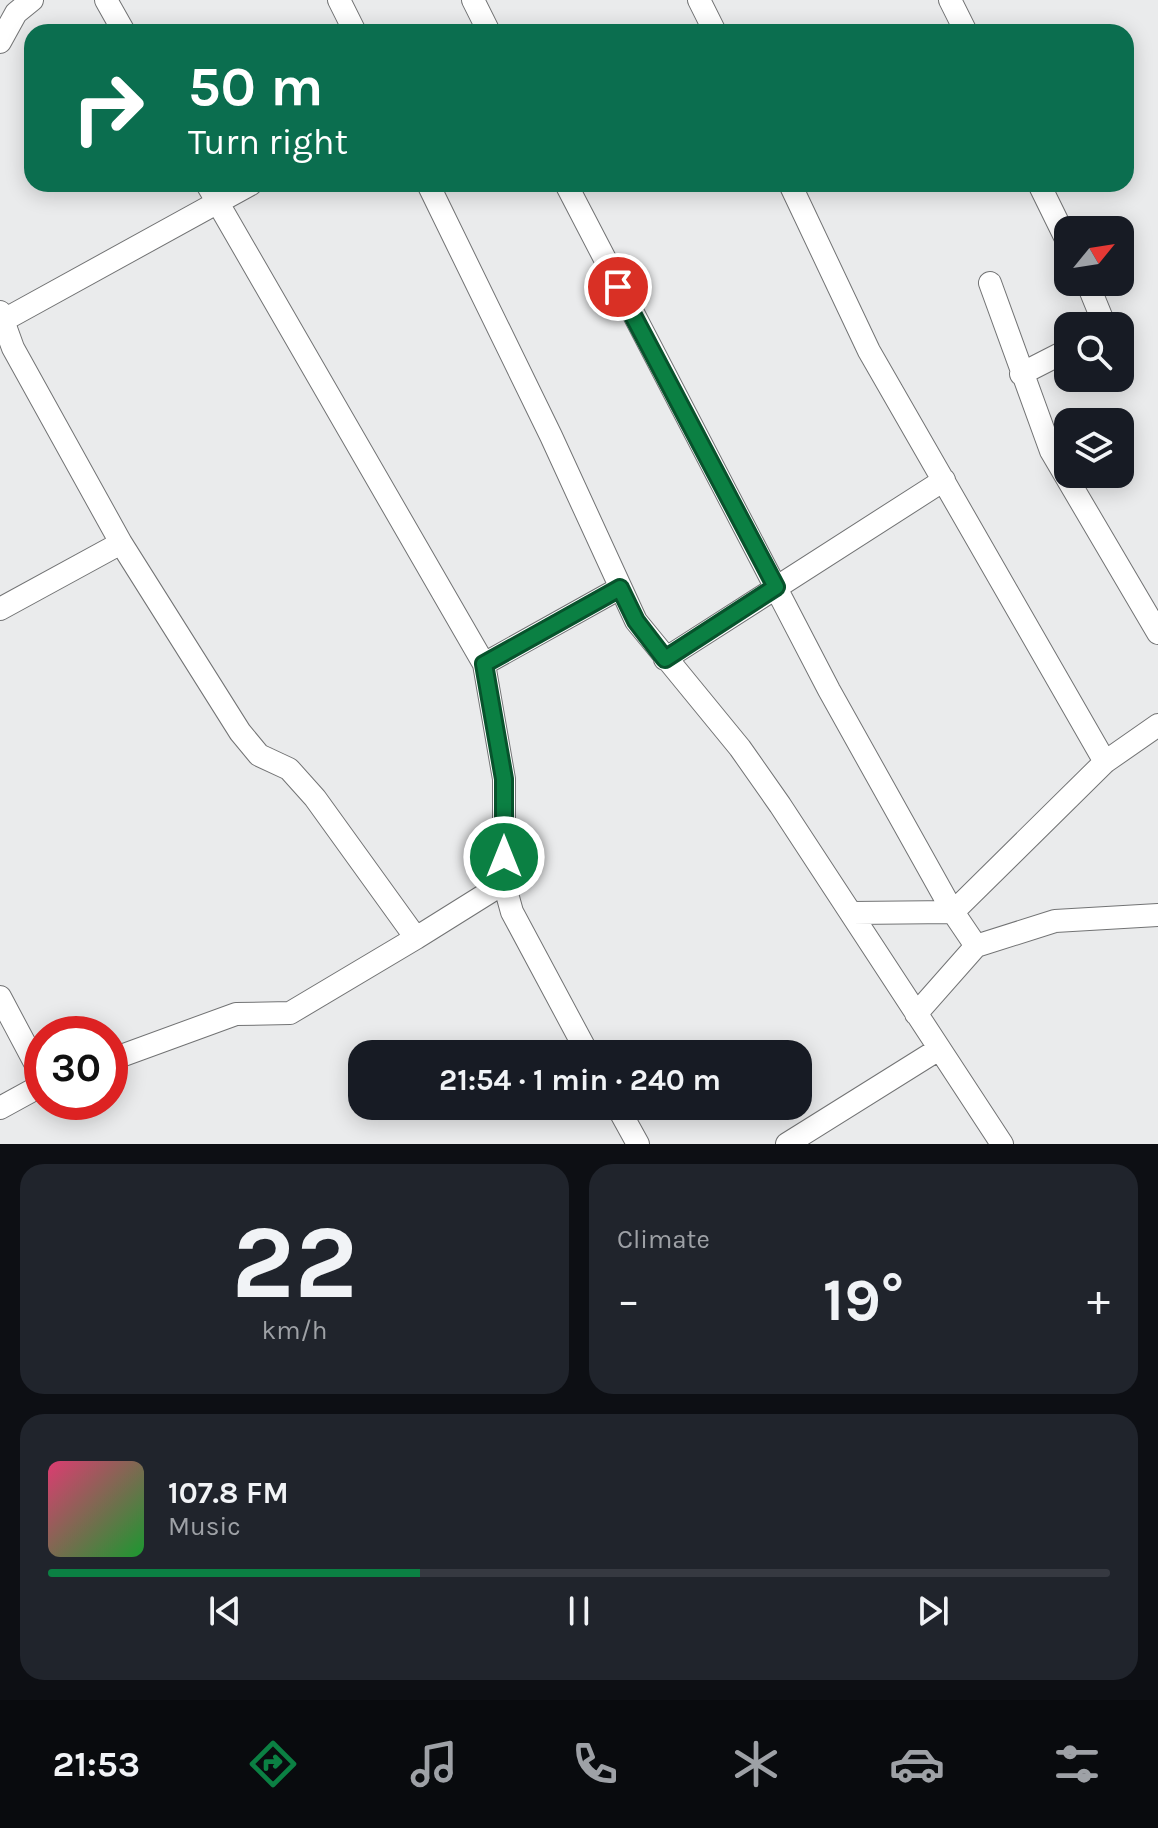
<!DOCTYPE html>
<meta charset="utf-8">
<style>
:root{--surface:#171b24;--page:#20242c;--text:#f1f3f6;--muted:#9ea1a6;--line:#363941;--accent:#0b8043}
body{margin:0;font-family:Karla,sans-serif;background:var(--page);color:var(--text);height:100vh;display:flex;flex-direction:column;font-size:30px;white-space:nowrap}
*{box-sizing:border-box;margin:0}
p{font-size:26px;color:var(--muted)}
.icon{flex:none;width:44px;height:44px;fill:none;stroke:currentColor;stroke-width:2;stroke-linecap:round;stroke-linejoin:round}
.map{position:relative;height:1144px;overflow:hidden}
.side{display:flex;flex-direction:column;gap:20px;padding:20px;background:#0d0f14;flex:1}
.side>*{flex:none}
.hud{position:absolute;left:24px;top:24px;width:1110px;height:168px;border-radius:24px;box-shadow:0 4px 20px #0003;background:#0b6e4f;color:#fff;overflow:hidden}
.needle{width:52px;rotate:60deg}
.fabs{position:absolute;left:1054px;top:216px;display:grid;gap:16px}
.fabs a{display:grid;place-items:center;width:80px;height:80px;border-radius:16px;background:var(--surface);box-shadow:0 4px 20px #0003;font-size:40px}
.speed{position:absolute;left:24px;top:1016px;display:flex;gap:16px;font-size:40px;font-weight:700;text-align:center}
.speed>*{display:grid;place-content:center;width:104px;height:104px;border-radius:50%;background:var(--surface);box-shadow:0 4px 20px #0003;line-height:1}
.speed .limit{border:12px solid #d22;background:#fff;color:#111}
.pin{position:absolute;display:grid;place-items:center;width:68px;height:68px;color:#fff;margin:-34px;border:4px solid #fff;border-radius:50%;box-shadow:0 2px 8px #0007}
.me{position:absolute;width:88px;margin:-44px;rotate:0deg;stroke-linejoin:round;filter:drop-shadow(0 0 6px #0008)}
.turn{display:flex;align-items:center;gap:28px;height:168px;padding:0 32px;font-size:36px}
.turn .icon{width:104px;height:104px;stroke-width:2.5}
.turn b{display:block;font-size:56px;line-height:68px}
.big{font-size:60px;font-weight:700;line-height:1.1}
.side .widget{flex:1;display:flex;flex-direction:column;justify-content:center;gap:12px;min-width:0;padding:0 28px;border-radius:24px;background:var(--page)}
.side .dial{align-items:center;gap:0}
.dial b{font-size:104px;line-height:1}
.song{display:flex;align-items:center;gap:24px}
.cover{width:96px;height:96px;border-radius:12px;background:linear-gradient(135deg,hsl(340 70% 55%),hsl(130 70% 35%))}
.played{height:8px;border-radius:4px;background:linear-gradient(90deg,var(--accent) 35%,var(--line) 35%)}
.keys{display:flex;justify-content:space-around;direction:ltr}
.heat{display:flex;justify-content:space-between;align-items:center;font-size:44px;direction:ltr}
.side .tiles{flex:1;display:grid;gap:20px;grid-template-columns:1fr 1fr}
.widget:last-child{grid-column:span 2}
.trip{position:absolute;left:348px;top:1040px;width:464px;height:80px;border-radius:24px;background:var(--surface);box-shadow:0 4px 20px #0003;font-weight:700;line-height:80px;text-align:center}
.tabs{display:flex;height:128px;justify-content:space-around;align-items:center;background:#090b0e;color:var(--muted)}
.tabs .icon{width:56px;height:56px}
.tabs .on{color:var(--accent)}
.tabs b{font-size:36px;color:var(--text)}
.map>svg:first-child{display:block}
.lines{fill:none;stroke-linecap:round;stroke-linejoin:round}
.minor-casing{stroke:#727374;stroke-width:24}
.minor{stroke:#fff;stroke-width:22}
.route-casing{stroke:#07532c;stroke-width:20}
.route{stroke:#0b8043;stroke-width:14}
</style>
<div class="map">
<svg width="1158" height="1144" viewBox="0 0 1158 1144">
<rect width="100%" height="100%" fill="#eaebec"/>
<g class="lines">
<defs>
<path id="minor" d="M 106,0 L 124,32
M 339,0 L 355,32
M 473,0 L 489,32
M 699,0 L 715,32
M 950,0 L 966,32
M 0,42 L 16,13 L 32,0
M 207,184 L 484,664 L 504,779 L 504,883 L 512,912 L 588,1054
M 428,184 L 551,436 L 636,621 L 740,748 L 780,805 L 1002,1144
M 566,184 L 829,690 L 953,912 L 976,946
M 790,184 L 869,351 L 1105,762
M 1039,184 L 1068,243
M 1087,282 L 1105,326
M 990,283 L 1051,451 L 1158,633
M 0,312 L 13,348 L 121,543 L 240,732 L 259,755 L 289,769 L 315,798 L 416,938 L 504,883
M 2,321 L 251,184
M 1021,374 L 1068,350
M 0,609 L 121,543
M 665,659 L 944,480
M 484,664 L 620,588
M 852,913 L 953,912 L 1105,762 L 1158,725
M 0,997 L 42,1076
M 916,1014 L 976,946 L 1055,921 L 1158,915
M 110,1060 L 236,1014 L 290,1013 L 416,938
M 617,1106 L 638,1144
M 0,1108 L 42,1085
M 787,1144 L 939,1049"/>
</defs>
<!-- minor casing -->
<use href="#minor" class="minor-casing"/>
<!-- minor -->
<use href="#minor" class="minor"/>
</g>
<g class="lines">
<defs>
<path id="route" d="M 504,857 L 504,779 L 484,664 L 620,588 L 636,621 L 665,659 L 776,587 L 618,287"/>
</defs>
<!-- route casing -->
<use href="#route" class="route-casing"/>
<!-- route -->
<use href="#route" class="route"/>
</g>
</svg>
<div class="fabs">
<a><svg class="needle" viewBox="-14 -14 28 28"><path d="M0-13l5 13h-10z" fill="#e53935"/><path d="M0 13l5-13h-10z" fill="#9ea1a6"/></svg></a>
<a><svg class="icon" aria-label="search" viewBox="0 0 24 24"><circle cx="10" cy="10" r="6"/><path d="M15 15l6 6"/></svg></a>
<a><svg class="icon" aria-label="layers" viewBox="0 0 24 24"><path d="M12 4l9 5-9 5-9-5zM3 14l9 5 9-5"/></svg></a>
</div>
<div class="speed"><div class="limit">30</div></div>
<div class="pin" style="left:618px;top:287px;background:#d93025"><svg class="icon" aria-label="arrive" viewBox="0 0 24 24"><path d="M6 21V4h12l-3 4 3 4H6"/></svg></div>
<svg class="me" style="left:504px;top:857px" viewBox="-20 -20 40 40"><circle r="17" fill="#0b8043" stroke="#fff" stroke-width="3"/><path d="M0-11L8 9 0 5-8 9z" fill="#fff"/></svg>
<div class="trip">21:54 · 1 min · 240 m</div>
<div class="hud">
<div class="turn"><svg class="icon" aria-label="right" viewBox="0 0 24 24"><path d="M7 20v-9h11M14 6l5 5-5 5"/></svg><div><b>50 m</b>Turn right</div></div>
</div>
</div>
<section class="side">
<div class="tiles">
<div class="widget dial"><b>22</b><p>km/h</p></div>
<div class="widget"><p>Climate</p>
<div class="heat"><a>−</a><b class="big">19°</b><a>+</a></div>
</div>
<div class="widget">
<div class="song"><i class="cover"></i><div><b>107.8 FM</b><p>Music</p></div></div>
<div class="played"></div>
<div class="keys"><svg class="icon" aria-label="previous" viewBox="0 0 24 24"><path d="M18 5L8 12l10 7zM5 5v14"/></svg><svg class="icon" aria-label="pause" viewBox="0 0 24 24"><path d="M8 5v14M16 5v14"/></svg><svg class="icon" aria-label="next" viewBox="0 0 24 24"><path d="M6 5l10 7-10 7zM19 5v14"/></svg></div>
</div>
</div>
</section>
<nav class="tabs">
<b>21:53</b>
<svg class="icon on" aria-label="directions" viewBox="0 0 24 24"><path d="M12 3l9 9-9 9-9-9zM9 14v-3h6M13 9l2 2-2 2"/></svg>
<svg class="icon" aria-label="music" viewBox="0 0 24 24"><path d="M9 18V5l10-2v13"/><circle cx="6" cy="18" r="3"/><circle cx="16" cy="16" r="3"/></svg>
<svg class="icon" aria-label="phone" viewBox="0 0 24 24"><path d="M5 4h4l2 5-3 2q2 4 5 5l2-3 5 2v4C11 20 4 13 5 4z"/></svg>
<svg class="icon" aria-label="climate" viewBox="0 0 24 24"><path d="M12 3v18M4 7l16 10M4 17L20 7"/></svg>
<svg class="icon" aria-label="car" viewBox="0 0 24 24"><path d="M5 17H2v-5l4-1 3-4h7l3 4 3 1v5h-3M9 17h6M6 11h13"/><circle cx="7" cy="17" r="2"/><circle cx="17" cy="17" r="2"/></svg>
<svg class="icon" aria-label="filters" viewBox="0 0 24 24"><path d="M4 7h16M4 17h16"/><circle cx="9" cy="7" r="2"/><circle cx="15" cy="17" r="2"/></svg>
</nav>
